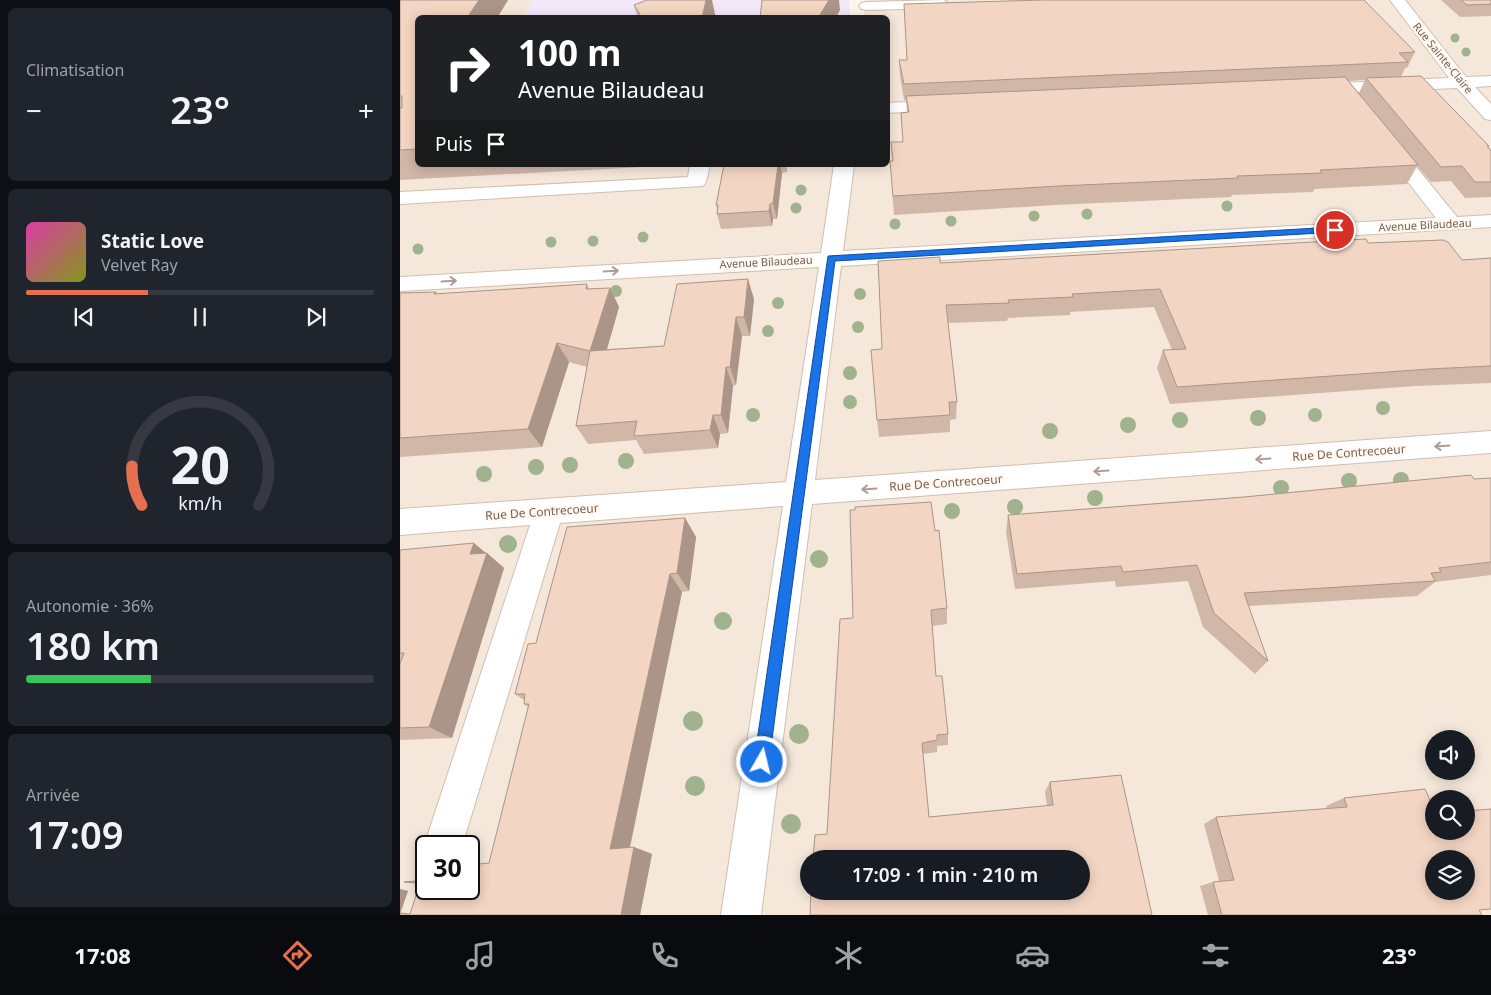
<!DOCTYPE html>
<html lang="fr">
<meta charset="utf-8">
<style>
:root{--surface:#171b24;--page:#20242c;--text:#f1f3f6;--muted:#9ea1a6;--line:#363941;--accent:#e76f51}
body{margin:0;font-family:"Noto Sans",sans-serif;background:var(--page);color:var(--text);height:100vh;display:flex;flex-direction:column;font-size:19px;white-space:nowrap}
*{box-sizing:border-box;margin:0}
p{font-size:16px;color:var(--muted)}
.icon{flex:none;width:28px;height:28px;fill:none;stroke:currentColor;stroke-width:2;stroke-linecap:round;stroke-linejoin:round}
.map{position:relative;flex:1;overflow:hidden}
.panel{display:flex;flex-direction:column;gap:8px;padding:8px;background:#0d0f14;width:400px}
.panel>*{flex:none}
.guide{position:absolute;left:15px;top:15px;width:475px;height:152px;border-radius:8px;box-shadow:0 2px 12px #0003;background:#202124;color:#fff;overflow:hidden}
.tools{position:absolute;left:1025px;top:730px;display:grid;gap:10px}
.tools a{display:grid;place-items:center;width:50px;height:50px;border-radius:50%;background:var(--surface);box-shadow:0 2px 12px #0003;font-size:25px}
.speed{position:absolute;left:15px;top:835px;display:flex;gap:10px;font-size:25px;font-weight:700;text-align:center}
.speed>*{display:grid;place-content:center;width:65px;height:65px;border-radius:50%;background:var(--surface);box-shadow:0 2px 12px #0003;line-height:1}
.speed .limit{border:2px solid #111;border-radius:8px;background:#fff;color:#111}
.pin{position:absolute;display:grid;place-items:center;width:42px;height:42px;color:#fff;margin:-21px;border:2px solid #fff;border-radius:50%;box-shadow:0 1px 5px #0007}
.me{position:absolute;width:55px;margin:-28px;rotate:8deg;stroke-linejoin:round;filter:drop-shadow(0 0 4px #0008)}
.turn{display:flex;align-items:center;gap:18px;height:105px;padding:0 20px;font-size:22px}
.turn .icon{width:65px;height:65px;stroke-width:2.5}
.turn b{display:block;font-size:35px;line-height:42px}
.then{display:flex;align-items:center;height:48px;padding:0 20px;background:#0003;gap:10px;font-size:19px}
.big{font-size:38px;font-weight:600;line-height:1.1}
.panel .widget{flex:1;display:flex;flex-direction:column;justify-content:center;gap:8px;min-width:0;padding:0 18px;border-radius:8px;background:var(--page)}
.panel .dial{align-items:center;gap:0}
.dial svg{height:130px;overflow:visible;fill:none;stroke:var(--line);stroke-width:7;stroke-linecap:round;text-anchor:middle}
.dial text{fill:var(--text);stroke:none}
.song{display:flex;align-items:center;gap:15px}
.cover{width:60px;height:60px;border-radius:8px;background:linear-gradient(135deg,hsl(320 70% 55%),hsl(70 70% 35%))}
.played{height:5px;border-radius:2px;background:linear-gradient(90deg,var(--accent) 35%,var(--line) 35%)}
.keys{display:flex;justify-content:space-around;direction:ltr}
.heat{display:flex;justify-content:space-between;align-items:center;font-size:28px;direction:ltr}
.charge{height:8px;border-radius:4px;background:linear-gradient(90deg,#34c759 36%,var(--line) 0)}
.trip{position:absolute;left:400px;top:850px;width:290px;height:50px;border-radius:25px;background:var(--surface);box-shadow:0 2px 12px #0003;font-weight:600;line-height:50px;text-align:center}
.menu{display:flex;height:80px;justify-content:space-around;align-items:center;background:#090b0e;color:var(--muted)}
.menu .icon{width:35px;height:35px}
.menu .current{color:var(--accent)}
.menu b{font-size:22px;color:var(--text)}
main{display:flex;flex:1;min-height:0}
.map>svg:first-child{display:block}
.residential{fill:#f5e8da;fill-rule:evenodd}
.education{fill:#f3e8fa}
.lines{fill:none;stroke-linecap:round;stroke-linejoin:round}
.minor-casing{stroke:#d1beb0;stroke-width:2}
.minor{fill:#fff;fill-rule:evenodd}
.tree{fill:#a0b28e}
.wall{fill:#d1b7a8;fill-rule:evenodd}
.shaded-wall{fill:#aa9588}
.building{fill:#f3d5c3;stroke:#aa9588;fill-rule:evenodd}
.oneway{stroke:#af9d94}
.route{fill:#1a73e8;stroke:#114b97}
.labels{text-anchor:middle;stroke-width:4.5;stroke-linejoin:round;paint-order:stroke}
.far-street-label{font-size:11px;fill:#7a5c4d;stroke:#fffaf3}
.street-label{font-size:12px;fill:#7a5c4d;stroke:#fffaf3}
</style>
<main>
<section class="panel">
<div class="widget"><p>Climatisation</p>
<div class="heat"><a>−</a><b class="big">23°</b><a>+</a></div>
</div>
<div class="widget">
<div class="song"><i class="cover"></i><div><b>Static Love</b><p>Velvet Ray</p></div></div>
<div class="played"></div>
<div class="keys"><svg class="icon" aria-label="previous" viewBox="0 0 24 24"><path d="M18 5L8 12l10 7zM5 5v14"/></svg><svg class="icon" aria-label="pause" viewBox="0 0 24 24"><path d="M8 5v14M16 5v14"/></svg><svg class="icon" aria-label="next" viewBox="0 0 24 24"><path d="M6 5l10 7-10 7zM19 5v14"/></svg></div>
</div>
<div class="widget dial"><svg viewBox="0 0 100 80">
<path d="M14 69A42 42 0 1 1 86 69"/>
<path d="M14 69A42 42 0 0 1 8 45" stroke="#e76f51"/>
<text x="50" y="56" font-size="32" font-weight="700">20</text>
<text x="50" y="72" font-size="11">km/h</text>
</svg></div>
<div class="widget"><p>Autonomie · 36%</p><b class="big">180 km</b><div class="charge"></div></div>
<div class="widget"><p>Arrivée</p><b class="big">17:09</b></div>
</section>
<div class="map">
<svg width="1091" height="915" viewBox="0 0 1091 915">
<rect width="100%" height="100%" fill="#fdf6ec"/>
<!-- residential -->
<path class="residential" d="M 0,0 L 133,0 L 123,17 L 18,18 L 18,165 L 488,165 L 488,18 L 464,17 L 466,0 L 1091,0 L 1091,915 L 0,915 ZM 1034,739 L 1066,739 L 1066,771 L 1034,771 ZM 1034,799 L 1066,799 L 1066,831 L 1034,831 ZM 26,846 L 69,846 L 69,889 L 26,889 ZM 409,859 L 681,859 L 681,891 L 409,891 ZM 1034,859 L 1066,859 L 1066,891 L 1034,891 Z"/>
<!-- education -->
<path class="education" d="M 133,0 L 449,0 L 450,17 L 123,18 Z"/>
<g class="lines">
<defs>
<path id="minor" d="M 544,0 L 549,4 L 547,7 L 542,8 L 466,10 L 461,9 L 459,6 L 461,3 L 466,2 Z
M 990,0 L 1005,0 L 1066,77 L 1091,76 L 1091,86 L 1075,87 L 1091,104 L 1091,120 L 1085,119 L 1057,88 L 918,94 L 912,93 L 909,89 L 912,85 L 918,84 L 1049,78 Z
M 545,100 L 551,101 L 554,105 L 551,109 L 488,113 L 488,103 Z
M 989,140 L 996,142 L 1057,217 L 1091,215 L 1091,227 L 441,266 L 415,480 L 1091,431 L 1091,453 L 412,504 L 361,915 L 321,915 L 383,506 L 160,523 L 62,846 L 26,846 L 26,852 L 24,846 L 130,525 L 0,535 L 0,509 L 386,482 L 419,267 L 0,291 L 0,277 L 421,253 L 434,165 L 454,165 L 443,251 L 1036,218 L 980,146 L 982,142 Z
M 290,165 L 310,165 L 306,182 L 303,186 L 0,204 L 0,192 L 288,177 Z"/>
</defs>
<!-- minor casing -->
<use href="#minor" class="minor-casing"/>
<!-- minor -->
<use href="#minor" class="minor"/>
</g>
<!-- trees -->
<g class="tree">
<circle cx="1055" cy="38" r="4.5"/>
<circle cx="1066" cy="52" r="4.5"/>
<circle cx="401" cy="190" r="5.5"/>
<circle cx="827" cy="206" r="5.5"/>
<circle cx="396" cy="208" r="5.5"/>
<circle cx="687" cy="214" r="5.5"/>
<circle cx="634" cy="216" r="5.5"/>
<circle cx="551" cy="221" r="5.5"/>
<circle cx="495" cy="224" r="5.5"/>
<circle cx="243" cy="237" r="5.5"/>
<circle cx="193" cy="241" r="5.5"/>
<circle cx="151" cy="242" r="5.5"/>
<circle cx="18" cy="249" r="5.5"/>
<circle cx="216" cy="291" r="6"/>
<circle cx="460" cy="294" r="6"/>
<circle cx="378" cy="303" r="6"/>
<circle cx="458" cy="327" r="6"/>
<circle cx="368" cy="331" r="6"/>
<circle cx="450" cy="373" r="7"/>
<circle cx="450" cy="402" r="7"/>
<circle cx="983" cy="408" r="7"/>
<circle cx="353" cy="415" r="7"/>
<circle cx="915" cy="415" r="7"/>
<circle cx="858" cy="418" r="8"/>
<circle cx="780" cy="420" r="8"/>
<circle cx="728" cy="425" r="8"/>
<circle cx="650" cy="431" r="8"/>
<circle cx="226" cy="461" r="8"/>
<circle cx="170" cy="465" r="8"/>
<circle cx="136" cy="467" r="8"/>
<circle cx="84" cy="474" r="8"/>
<circle cx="1001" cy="480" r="8"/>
<circle cx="949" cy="481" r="8"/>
<circle cx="881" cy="488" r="8"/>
<circle cx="695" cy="498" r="8"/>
<circle cx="615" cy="507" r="8"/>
<circle cx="552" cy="511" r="8"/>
<circle cx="108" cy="544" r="9"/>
<circle cx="419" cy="559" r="9"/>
<circle cx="323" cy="621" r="9"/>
<circle cx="293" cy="721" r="10"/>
<circle cx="399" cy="734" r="10"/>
<circle cx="295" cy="786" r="10"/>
<circle cx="391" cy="824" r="10"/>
</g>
<!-- wall -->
<path class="wall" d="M 0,0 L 108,0 L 97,18 L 18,18 L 18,165 L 261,165 L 261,166 L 0,180 Z
M 1041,0 L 1091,0 L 1091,16 L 1060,17 Z
M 234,5 L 315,14 L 315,18 L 238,18 Z
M 1015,52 L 1007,68 L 1005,68 L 1001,77 L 1089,146 L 1088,147 L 1091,151 L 1091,197 L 1065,198 L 1051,181 L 1031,182 L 1017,166 L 1007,184 L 914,189 L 913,192 L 832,195 L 831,197 L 655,205 L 494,215 L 490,161 L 492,161 L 491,142 L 503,142 L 501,113 L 507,112 L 506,100 L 504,100 L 500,76 L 499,60 ZM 965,80 L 959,93 L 948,81 Z
M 324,165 L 387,165 L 387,172 L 382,173 L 377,219 L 373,219 L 372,226 L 321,229 L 317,214 L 317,209 L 316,205 Z
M 968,243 L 1062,260 L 1091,258 L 1091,383 L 1015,386 L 770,404 L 757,368 L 763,350 L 772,350 L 754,307 L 670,312 L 670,315 L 608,318 L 607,321 L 548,323 L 557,402 L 556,419 L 550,420 L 550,432 L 479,437 L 477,420 L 482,349 L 540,263 Z
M 187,284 L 189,289 L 210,288 L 219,307 L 207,349 L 264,346 L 354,299 L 350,336 L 342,336 L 336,385 L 333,386 L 328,433 L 320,434 L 318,448 L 244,454 L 236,440 L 188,444 L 176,426 L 187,367 L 169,362 L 142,447 L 0,457 L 0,293 L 36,292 L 38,294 Z
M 1091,478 L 1091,575 L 1035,582 L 1017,596 L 848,606 L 868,661 L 855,674 L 803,627 L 788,581 L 716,587 L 715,581 L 615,589 L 606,532 L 608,515 Z
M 285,518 L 296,537 L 289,591 L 282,592 L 230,848 L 234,847 L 252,854 L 240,915 L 0,915 L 0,889 L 8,891 L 0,913 L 10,914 L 20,884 L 4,882 L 26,880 L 26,889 L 89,863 L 128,707 L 124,704 L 124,700 L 115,694 L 136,643 Z
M 535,531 L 547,608 L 547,624 L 532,626 L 536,676 L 548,734 L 548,745 L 537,746 L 537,752 L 523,754 L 529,817 L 647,806 L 645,792 L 650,782 L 752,915 L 427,834 L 453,618 Z
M 0,550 L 87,553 L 104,568 L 52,738 L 0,740 Z
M 944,798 L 1079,910 L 1082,915 L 808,915 L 800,886 L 813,882 L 819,881 L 804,824 L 816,817 L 927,809 L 926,806 Z"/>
<!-- shaded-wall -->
<path class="shaded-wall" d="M 79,0 L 108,0 L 97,18 L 67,18 Z
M 306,0 L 312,0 L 315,14 L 315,18 L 302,18 Z
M 429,0 L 439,0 L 440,10 L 436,18 L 418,18 Z
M 378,165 L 380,165 L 382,173 L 377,219 L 373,203 Z
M 370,204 L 373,219 L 372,226 L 369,211 Z
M 348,279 L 354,299 L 350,336 L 344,317 Z
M 210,288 L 219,307 L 201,370 L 190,351 Z
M 336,317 L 342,336 L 336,385 L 330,367 Z
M 157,343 L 169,362 L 142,447 L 128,429 Z
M 326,367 L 333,386 L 328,433 L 321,415 Z
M 313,415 L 320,434 L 318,448 L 310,430 Z
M 285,518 L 296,537 L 289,591 L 277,573 Z
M 74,543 L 87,554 L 87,553 L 104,568 L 52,738 L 29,727 L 70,554 Z
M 270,574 L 282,592 L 228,856 L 210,849 Z
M 234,847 L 252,854 L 240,915 L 221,915 Z
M 0,889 L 8,891 L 0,914 Z"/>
<!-- building -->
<path class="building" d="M 0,0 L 79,0 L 67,18 L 18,18 L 18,149 L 0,150 L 0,108 L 2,108 L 2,96 L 0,96 Z
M 247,0 L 306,0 L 302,18 L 242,18 L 234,5 Z
M 362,0 L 429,0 L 418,18 L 360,18 Z
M 643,0 L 964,0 L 1015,52 L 999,53 L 1008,62 L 504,84 L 499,60 L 507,60 L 504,4 Z
M 1061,0 L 1091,0 L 1091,4 L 1067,5 Z
M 1021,76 L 1089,146 L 1087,146 L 1091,151 L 1091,182 L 1075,182 L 1062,166 L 1041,167 L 966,78 Z
M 945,77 L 1018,165 L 920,170 L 922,173 L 837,176 L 838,178 L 658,186 L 493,196 L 490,161 L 493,161 L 491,142 L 503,142 L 501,113 L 509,112 L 506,96 Z
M 324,165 L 378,165 L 373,203 L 370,204 L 369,211 L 317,214 L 318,205 L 316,205 Z
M 966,239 L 968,243 L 1043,240 L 1048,242 L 1062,260 L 1091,258 L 1091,366 L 1029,369 L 777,387 L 763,350 L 786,349 L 760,289 L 672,294 L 673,297 L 608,300 L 609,303 L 546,305 L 557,402 L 549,402 L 550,415 L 477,420 L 471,350 L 482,349 L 478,261 L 540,257 L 540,263 Z
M 348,279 L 344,317 L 336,317 L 330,367 L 326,367 L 321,415 L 313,415 L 310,430 L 234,436 L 237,421 L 176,426 L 190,351 L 264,346 L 277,284 Z
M 187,284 L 186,289 L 210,288 L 190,351 L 157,343 L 128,429 L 0,438 L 0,293 L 36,292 L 34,294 Z
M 1071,475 L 1074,479 L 1091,478 L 1091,562 L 1039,568 L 1041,572 L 1031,573 L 1035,581 L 844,593 L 868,661 L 814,613 L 797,565 L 723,572 L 721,566 L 617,574 L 608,515 L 844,497 Z
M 531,502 L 535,531 L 539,530 L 547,608 L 531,610 L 536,676 L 542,676 L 548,734 L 537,735 L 537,740 L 522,743 L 529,817 L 653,805 L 650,782 L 721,775 L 752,915 L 410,915 L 411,891 L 681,891 L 681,859 L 413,859 L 415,835 L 427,834 L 440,619 L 453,618 L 450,510 L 455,510 L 455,507 Z
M 285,518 L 277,573 L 270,574 L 210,849 L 234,847 L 221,915 L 0,915 L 0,913 L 10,914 L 20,883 L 4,882 L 26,880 L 26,889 L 69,889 L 69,865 L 89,863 L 129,704 L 124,704 L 125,694 L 115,694 L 128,644 L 136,643 L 167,527 Z
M 74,543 L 70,554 L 87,553 L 29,727 L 0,728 L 0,664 L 4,653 L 0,653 L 0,550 Z
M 1025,789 L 1034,809 L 1034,831 L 1066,831 L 1066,811 L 1091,809 L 1091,909 L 1079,910 L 1082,915 L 822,915 L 813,882 L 834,880 L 816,817 L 947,807 L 944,798 ZM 1034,859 L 1066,859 L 1066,891 L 1034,891 Z"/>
<!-- one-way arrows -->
<defs><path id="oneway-shaft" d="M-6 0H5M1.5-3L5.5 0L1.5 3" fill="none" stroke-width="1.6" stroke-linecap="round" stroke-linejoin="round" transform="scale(1.25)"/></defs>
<g class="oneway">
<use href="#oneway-shaft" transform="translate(211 271) rotate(-3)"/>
<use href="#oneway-shaft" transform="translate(49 281) rotate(-3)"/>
<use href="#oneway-shaft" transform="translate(1042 446) rotate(176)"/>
<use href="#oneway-shaft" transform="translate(863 459) rotate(176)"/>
<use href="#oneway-shaft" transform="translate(701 471) rotate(176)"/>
<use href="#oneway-shaft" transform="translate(469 489) rotate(176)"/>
</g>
<!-- route -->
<path class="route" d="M 935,227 L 938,228 L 938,232 L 435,261 L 369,762 L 367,767 L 362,769 L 356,767 L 354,762 L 428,256 Z"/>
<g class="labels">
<!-- far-street labels -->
<g class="far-street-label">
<text transform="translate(1043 58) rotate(51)" y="4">Rue Sainte-Claire</text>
<text transform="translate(1025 225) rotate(-3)" y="4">Avenue Bilaudeau</text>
<text transform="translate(366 262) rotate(-3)" y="4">Avenue Bilaudeau</text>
</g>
<!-- street labels -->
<g class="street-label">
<text transform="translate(949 453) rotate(-4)" y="4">Rue De Contrecoeur</text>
<text transform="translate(546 483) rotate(-4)" y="4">Rue De Contrecoeur</text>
<text transform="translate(142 512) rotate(-4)" y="4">Rue De Contrecoeur</text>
</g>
</g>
</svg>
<div class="tools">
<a><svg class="icon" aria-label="sound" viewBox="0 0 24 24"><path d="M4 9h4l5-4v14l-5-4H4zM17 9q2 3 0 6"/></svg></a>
<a><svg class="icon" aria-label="search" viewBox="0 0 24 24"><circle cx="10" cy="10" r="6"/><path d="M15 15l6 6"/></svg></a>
<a><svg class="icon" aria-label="layers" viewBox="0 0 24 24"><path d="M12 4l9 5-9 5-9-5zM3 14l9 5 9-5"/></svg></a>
</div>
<div class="speed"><div class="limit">30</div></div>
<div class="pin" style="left:935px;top:230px;background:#d93025"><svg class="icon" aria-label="arrive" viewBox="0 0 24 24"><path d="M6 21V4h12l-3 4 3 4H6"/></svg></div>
<svg class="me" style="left:362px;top:762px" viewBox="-20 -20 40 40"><circle r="17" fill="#1a73e8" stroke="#fff" stroke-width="3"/><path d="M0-11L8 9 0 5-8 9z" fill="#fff"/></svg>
<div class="trip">17:09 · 1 min · 210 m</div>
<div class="guide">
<div class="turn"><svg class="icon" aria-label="right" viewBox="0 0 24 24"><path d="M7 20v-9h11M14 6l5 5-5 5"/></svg><div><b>100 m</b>Avenue Bilaudeau</div></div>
<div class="then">Puis<svg class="icon" aria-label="arrive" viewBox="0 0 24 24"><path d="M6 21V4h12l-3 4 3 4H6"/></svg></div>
</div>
</div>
</main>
<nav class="menu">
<b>17:08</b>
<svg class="icon current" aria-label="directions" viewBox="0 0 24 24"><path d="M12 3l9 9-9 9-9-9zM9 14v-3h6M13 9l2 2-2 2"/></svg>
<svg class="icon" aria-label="music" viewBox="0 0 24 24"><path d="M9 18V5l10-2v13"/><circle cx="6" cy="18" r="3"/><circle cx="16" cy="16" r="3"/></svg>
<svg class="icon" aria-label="phone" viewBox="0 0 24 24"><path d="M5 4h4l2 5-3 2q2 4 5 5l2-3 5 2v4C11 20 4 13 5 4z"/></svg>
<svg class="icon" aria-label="climate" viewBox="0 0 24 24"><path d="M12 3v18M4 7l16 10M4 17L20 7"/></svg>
<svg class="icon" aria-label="car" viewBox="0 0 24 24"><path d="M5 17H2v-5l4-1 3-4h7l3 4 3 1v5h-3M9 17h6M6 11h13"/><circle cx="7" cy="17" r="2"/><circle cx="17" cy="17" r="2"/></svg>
<svg class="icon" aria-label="filters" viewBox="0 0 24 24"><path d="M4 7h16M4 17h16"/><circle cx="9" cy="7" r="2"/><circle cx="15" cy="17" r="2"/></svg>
<b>23°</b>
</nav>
